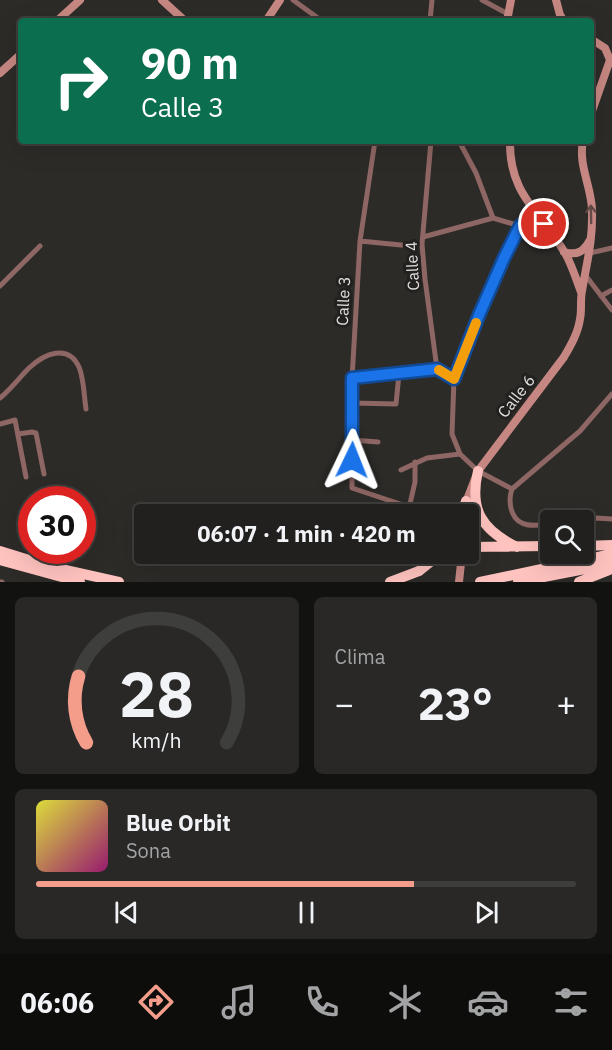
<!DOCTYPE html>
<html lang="es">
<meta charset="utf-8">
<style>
:root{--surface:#21201e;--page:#292827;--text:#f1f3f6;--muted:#a2a3a4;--line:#3e3e3c;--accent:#f49d8b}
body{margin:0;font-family:"IBM Plex Sans",sans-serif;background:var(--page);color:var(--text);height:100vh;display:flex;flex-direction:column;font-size:22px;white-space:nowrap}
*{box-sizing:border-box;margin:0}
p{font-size:20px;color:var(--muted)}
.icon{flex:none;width:33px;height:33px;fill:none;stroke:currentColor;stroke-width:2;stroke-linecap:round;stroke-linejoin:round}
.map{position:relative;height:582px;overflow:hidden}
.sheet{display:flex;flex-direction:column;gap:15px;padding:15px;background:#121210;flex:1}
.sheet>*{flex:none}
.guide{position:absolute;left:18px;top:18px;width:576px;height:126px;border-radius:6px;box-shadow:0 6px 24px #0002,0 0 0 2px var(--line);background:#0b6e4f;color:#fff;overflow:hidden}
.buttons{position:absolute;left:540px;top:510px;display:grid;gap:12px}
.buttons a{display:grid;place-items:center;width:54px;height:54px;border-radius:6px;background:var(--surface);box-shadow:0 6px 24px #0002,0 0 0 2px var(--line);font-size:30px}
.speed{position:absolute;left:18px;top:486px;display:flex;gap:12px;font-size:30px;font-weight:700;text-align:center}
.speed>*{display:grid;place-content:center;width:78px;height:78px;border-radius:50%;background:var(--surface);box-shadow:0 6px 24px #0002,0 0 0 2px var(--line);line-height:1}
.speed .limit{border:9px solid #d22;background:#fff;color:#111}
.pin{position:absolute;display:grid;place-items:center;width:51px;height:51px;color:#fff;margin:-26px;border:3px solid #fff;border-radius:50%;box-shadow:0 2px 6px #0007}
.me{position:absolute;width:66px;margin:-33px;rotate:2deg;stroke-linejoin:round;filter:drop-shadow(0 0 4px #0008)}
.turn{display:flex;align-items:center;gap:21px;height:126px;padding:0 24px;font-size:27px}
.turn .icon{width:78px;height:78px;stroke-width:2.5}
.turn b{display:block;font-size:42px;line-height:51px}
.big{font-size:45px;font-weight:700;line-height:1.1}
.sheet .tile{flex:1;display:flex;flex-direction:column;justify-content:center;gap:9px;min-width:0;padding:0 21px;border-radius:9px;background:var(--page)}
.sheet .dial{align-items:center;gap:0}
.dial svg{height:156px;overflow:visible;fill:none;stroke:var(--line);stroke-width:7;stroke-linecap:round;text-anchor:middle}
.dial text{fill:var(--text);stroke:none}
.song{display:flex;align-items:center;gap:18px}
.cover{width:72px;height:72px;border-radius:9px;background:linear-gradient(135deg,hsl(60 70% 55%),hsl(320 70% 35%))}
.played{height:6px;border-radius:3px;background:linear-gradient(90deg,var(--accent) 70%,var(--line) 70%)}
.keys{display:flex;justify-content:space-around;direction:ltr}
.heat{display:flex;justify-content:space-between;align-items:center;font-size:33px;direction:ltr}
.sheet .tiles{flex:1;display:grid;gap:15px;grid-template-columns:1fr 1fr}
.tile:last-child{grid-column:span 2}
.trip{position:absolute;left:134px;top:504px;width:345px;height:60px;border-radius:6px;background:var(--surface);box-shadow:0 6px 24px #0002,0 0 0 2px var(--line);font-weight:700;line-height:60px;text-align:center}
.dock{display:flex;height:96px;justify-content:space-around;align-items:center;background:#0d0d0c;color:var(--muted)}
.dock .icon{width:42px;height:42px}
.dock .current{color:var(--accent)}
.dock b{font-size:27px;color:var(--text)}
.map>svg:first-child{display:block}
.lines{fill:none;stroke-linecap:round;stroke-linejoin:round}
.street{stroke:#8e6663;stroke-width:5}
.secondary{stroke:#c68782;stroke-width:8}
.highway{stroke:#ffc3bf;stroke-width:10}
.oneway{stroke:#644a47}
.route-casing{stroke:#114b97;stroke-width:15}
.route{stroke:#1a73e8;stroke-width:10}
.slow{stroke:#f59e0b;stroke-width:10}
.labels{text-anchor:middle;stroke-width:6;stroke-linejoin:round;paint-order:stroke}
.street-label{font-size:16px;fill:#e1e0df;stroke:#23211f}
</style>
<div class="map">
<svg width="612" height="582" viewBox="0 0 612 582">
<rect width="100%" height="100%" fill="#2c2b28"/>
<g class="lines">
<!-- street -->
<path class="street" d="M 293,0 L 322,21
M 482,0 L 508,14
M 430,21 L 432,0
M 375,141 L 360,241 L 352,379 L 437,369
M 431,141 L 422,244 L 425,279 L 437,369 L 454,379
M 459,141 L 476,173 L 493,218
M 535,213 L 520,226 L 504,258 L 479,315 L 454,379 L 452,434 L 460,454 L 478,471 L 512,489 L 580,431 L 612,394
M 423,237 L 493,218 L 520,226
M 360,241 L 401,245 L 422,244
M 590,253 L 612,248
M 586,276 L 612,310
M 0,286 L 40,246
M 601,296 L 612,290
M 352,379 L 352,488 L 430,514
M 0,398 C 11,389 19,378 29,368 C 44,354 68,343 79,367 C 84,379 84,396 86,409
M 352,403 L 396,404 L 399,374
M 0,424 L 15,420 L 26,477
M 18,434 L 32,432 L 36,433 L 44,474
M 352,440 L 378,442
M 401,470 L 427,458 L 460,454
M 512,489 C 508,500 510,518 522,523 C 529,527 542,525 550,524
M 409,508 L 415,482 L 415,462
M 576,520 L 596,518 L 612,519
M 0,582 L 2,582"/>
<!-- secondary -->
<path class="secondary" d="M 162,0 L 185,21
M 556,0 L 560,15 L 564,21
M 57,21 L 80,0
M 266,21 L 280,0
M 507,21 L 511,0
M 591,39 L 605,48 L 610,60 L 591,114
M 0,73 L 21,54
M 510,141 C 509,195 540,211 565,253 C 572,265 576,279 581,292
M 564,252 C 578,256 584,251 590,240
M 465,505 L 478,471 L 564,357 C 571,345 578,333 580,319 C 582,310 580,300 582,291 C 587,261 593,241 592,209 C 591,186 578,164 583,141
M 459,582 L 462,554"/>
<!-- highway -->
<path class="highway" d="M 478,471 C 469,510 482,530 517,547
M 462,514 L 466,501
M 584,546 L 612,545
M 468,547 L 550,546
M 0,551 L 52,567 L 119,582
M 0,560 L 80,582
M 390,582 L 419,571 L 440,554
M 480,582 L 612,554
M 518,582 L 612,564
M 579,582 L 609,570"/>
</g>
<!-- one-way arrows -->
<defs><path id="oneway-shaft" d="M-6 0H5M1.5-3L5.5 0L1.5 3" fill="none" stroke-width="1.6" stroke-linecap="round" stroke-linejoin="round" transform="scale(1.5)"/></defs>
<use class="oneway" href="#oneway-shaft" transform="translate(591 214) rotate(-91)"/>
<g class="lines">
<defs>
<path id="route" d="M 352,460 L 352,378 L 437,369 L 454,379 L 479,315 L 504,258 L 520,226 L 535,213 L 544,224"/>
</defs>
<!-- route casing -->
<use href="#route" class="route-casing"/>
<!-- route -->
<use href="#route" class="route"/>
<!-- slow -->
<path class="slow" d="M 439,370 L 454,379 L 476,323"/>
</g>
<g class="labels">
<!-- street labels -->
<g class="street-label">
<text transform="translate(412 266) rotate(-93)" y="6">Calle 4</text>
<text transform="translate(343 301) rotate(-87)" y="6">Calle 3</text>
<text transform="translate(516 396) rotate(-52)" y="6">Calle 6</text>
</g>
</g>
</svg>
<div class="buttons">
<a><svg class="icon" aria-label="search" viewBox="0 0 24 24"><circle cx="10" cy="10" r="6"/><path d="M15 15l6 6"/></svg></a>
</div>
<div class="speed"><div class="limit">30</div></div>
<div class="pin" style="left:544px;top:224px;background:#d93025"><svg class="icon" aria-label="arrive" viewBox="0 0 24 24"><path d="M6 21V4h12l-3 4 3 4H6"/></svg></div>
<svg class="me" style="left:352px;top:460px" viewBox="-20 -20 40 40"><path d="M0-17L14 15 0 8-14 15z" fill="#1a73e8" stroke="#fff" stroke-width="4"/></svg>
<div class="trip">06:07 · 1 min · 420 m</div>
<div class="guide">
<div class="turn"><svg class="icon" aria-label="right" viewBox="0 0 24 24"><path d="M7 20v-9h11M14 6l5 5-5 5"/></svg><div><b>90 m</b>Calle 3</div></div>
</div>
</div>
<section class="sheet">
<div class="tiles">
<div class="tile dial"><svg viewBox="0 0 100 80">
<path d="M14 69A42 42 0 1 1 86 69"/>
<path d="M14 69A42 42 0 0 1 10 35" stroke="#f49d8b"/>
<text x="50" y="56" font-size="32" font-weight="700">28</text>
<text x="50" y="72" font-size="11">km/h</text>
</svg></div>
<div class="tile"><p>Clima</p>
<div class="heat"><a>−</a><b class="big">23°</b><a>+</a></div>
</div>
<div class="tile">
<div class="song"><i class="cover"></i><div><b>Blue Orbit</b><p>Sona</p></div></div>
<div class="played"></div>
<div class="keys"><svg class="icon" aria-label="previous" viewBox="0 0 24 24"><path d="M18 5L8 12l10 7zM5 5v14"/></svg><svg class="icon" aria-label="pause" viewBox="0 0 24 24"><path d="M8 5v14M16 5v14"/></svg><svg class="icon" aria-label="next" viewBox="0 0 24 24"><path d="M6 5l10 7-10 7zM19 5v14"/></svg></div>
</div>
</div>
</section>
<nav class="dock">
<b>06:06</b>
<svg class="icon current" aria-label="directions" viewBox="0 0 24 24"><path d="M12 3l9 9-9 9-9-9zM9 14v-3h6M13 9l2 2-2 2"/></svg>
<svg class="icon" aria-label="music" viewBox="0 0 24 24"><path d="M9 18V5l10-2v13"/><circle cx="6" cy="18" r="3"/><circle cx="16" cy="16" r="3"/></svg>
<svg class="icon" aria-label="phone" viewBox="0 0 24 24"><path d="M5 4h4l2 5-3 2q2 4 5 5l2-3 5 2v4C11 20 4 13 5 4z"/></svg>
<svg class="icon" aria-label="climate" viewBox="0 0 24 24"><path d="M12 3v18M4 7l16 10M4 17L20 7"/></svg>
<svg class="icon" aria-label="car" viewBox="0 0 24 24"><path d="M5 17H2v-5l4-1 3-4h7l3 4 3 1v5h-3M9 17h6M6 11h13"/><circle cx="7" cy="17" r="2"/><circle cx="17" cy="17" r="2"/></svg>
<svg class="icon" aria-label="filters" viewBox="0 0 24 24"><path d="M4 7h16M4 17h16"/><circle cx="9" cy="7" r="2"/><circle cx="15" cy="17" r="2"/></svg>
</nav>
